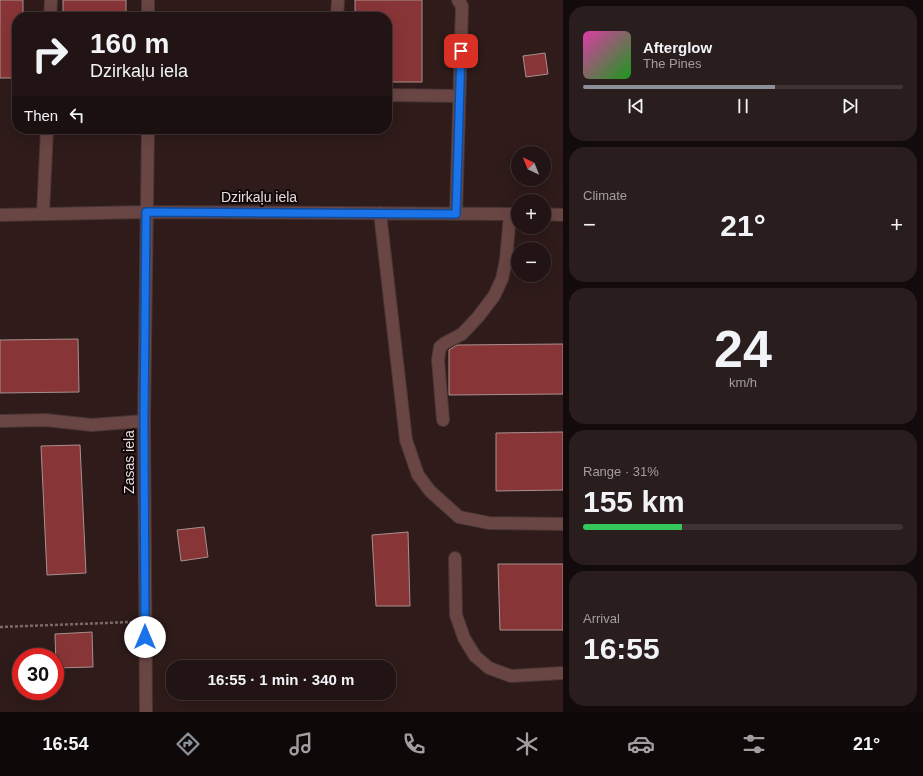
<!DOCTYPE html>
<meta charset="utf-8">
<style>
:root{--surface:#221414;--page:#2a1d1d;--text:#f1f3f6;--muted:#a29ea0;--line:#3f3334;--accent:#8c9099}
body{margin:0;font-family:Helvetica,sans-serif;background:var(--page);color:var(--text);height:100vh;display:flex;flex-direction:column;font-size:15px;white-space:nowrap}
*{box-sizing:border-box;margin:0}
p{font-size:13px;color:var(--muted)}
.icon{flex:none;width:22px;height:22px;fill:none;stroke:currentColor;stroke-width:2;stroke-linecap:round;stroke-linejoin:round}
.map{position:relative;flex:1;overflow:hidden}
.panel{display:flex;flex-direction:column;gap:6px;padding:6px;background:#130b0b;width:360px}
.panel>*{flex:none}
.banner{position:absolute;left:12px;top:12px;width:380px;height:122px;border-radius:16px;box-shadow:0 4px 16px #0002,0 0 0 1px var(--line);background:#221414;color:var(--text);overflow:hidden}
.needle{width:26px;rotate:317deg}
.fabs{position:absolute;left:511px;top:146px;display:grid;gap:8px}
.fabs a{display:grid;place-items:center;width:40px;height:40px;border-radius:50%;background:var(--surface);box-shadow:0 4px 16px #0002,0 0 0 1px var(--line);font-size:20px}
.speed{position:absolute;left:12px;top:648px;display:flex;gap:8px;font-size:20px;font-weight:700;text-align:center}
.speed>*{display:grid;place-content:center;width:52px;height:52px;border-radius:50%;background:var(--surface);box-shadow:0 4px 16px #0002,0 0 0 1px var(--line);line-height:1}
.speed .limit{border:6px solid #d22;background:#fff;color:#111}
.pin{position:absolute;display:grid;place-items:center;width:34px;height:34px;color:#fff;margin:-17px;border-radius:8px;box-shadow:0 2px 6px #0006}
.me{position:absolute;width:44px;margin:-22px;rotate:0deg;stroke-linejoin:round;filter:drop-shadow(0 0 3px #0008)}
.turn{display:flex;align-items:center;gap:14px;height:84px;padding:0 12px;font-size:18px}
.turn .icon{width:52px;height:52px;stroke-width:2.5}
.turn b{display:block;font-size:28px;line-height:34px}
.then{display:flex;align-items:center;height:38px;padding:0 12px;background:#0003;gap:8px;font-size:15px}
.big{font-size:30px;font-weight:700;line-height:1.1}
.panel .widget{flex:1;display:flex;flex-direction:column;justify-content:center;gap:6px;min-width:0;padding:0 14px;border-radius:16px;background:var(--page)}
.panel .dial{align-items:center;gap:0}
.dial b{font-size:52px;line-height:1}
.song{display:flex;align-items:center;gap:12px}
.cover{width:48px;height:48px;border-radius:6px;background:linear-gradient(135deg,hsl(320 70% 55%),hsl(120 70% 35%))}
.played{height:4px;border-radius:2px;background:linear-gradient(90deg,var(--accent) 60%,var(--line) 60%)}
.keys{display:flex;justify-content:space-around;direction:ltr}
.heat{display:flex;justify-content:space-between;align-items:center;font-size:22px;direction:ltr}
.charge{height:6px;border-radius:3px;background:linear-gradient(90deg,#34c759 31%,var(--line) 0)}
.trip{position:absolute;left:166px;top:660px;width:230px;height:40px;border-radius:16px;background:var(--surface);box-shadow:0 4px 16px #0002,0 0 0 1px var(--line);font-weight:700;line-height:40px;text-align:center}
.menu{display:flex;height:64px;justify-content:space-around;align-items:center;background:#0e0808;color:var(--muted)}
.menu .icon{width:28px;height:28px}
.menu .selected{color:var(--accent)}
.menu b{font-size:18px;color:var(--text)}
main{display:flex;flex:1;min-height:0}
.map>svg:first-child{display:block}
.building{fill:#883537;stroke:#a8908e}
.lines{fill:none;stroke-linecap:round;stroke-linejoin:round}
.minor-casing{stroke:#483635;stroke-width:14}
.path{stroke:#7b6a69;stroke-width:2.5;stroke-dasharray:3 2;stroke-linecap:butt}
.minor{stroke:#694543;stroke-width:12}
.route-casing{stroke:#114b97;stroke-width:10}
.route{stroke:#1a73e8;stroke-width:7}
.labels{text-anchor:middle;stroke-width:4;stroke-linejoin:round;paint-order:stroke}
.street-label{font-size:14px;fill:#e9dbdb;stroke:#100808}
</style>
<main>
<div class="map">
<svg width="563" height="712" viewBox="0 0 563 712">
<rect width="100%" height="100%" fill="#2e1b1a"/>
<!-- building -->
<path class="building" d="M 0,0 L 23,0 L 23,17 L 17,17 L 17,78 L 0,78 Z
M 63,0 L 126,0 L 126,17 L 63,17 Z
M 355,0 L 422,0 L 422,82 L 387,82 L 387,17 L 355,17 Z
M 545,53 L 548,74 L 526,77 L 523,56 Z
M 78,339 L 79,392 L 0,393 L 0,340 Z
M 563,344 L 563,394 L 449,395 L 449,350 L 457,345 Z
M 563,432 L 563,490 L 496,491 L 496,433 Z
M 80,445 L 86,573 L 47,575 L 41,446 Z
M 204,527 L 208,557 L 181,561 L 177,530 Z
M 408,532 L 410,606 L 376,606 L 372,535 Z
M 498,564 L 563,564 L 563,630 L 500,630 Z
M 92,632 L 93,667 L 56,668 L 55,634 Z"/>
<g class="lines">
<defs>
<path id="minor" d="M 50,17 L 51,0
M 148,17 L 148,0
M 337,17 L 338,0
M 387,95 L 459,96
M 380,213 L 406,440 L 418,475 L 430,491 L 459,517 L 489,523 L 563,524
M 43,214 L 47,129
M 456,214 L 462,6 L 458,0
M 544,214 L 563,215
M 0,215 L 146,212 L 518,214
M 443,420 L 438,360 L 440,347 L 445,343 L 462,334 L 478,317 L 494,296 L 502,279 L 506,260 L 510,214
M 0,421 L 45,420 L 92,425 L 144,421
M 455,558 L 456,615 L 464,638 L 475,656 L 489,668 L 511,676 L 563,673
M 146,712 L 144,421 L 148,129"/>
</defs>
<!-- minor casing -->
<use href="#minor" class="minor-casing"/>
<!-- path -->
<path class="path" d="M 0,627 L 131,622"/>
<!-- minor -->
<use href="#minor" class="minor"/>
</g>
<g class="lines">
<defs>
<path id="route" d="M 145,637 L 144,421 L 146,212 L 456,214 L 461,51"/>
</defs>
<!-- route casing -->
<use href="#route" class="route-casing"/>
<!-- route -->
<use href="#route" class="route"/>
</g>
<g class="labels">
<!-- street labels -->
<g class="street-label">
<text x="259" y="202">Dzirkaļu iela</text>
<text transform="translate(129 462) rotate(-90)" y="5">Zasas iela</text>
</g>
</g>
</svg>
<div class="fabs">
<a><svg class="needle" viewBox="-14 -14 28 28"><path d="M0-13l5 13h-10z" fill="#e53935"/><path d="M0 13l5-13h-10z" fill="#a29ea0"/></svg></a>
<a>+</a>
<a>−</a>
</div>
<div class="speed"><div class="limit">30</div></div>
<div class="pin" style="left:461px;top:51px;background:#d93025"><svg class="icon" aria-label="arrive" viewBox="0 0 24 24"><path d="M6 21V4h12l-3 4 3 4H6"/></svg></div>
<svg class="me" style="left:145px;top:637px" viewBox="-20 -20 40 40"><circle r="19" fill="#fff"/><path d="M0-13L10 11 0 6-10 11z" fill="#1a73e8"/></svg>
<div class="trip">16:55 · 1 min · 340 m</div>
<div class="banner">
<div class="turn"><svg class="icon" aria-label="right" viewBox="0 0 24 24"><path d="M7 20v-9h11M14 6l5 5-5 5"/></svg><div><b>160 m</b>Dzirkaļu iela</div></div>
<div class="then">Then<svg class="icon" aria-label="left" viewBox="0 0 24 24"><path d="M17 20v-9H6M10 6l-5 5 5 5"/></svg></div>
</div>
</div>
<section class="panel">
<div class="widget">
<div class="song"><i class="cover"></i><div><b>Afterglow</b><p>The Pines</p></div></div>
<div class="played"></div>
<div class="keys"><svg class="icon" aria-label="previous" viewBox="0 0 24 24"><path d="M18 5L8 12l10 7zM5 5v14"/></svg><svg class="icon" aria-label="pause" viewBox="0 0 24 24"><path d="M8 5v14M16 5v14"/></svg><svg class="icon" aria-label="next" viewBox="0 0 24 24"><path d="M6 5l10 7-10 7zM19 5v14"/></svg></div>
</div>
<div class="widget"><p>Climate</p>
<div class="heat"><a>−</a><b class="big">21°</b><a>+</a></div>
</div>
<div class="widget dial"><b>24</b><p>km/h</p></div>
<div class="widget"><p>Range · 31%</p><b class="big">155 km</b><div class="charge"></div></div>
<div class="widget"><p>Arrival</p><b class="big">16:55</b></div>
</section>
</main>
<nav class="menu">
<b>16:54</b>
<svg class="icon selected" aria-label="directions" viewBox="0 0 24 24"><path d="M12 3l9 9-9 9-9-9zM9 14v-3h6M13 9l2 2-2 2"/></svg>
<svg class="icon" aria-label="music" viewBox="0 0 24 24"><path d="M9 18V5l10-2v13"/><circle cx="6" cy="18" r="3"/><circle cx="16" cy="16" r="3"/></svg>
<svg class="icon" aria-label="phone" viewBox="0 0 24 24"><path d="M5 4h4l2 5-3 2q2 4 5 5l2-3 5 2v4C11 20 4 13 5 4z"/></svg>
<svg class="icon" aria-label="climate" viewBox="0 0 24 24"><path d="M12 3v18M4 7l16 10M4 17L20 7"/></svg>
<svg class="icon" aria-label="car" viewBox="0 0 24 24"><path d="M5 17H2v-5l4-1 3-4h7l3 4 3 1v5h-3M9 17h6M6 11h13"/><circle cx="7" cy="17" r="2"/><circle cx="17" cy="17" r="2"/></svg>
<svg class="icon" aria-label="filters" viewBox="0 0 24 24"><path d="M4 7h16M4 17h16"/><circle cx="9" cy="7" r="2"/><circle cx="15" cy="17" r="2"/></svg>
<b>21°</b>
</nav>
